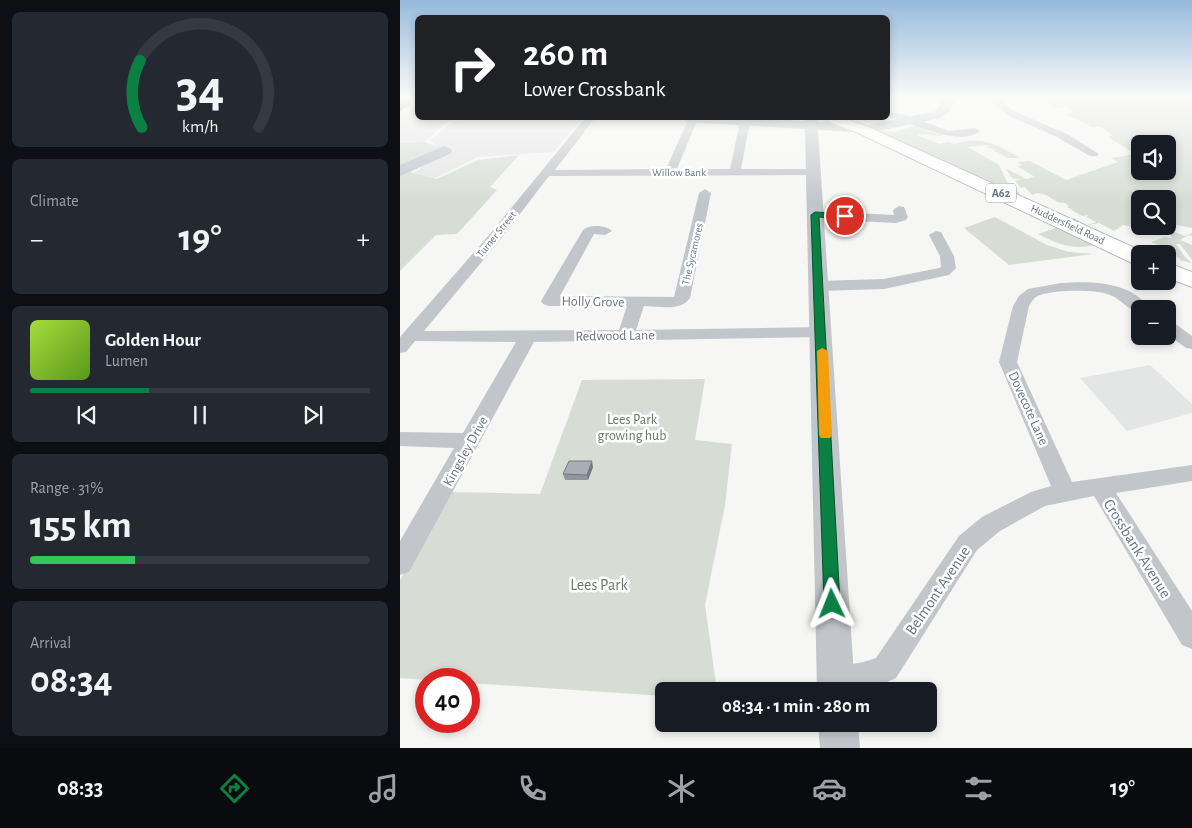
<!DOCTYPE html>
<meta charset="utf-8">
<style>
:root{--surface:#171b24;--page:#242831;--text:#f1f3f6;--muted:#9ea1a6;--line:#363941;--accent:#0b8043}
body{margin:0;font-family:"Alegreya Sans",sans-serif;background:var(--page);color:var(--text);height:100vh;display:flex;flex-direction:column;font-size:19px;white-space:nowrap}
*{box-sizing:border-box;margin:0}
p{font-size:16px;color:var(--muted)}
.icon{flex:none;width:28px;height:28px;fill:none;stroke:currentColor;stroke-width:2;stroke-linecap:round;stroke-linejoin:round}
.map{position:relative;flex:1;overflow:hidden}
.details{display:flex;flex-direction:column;gap:12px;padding:12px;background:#0d0f14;width:400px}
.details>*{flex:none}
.banner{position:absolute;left:15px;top:15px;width:475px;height:105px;border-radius:8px;box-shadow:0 2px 8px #0003;background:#202124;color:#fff;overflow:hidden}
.buttons{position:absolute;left:731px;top:135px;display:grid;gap:10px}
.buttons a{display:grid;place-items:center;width:45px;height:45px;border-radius:8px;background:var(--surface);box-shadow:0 2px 8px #0003;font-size:25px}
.speed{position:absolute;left:15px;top:668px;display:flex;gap:10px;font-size:25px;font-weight:700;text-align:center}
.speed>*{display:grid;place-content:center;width:65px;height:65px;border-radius:50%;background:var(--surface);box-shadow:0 2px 8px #0003;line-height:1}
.speed .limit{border:8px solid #d22;background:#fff;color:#111}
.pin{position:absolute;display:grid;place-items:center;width:42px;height:42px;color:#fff;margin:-21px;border:2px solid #fff;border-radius:50%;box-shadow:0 1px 5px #0007}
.me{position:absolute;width:55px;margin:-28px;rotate:358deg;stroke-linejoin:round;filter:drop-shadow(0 0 4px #0008)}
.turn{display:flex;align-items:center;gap:18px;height:105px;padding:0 25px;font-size:22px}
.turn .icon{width:65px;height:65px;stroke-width:2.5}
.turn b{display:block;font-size:35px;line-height:42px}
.big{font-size:38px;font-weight:700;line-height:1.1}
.details .tile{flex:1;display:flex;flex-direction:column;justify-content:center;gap:8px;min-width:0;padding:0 18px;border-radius:8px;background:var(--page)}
.details .dial{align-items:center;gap:0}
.dial svg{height:130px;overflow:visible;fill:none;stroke:var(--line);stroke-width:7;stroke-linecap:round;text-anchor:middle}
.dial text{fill:var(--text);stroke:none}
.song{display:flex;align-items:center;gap:15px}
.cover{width:60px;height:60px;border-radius:8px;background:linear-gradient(135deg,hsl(80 70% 55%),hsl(90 70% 35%))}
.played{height:5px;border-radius:2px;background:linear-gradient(90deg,var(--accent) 35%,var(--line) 35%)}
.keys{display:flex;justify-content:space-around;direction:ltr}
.heat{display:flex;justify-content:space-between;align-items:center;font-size:28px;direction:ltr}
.charge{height:8px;border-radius:4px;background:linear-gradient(90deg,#34c759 31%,var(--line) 0)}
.trip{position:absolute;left:255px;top:682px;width:282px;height:50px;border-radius:8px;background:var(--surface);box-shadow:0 2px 8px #0003;font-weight:700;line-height:50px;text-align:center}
.menu{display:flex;height:80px;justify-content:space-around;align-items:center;background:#090b0e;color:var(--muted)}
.menu .icon{width:35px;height:35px}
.menu .current{color:var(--accent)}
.menu b{font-size:22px;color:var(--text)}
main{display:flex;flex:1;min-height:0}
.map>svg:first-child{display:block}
.built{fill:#e4e5e5}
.green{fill:#d7ddd5;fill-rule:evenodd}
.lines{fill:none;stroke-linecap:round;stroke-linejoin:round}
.river{fill:#bac3c9;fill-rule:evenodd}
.primary-casing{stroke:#b5b9bd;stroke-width:2}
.minor{fill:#c2c5c9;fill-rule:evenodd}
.tertiary{fill:#c2c5c9;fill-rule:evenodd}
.primary{fill:#fff;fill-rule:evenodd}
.wall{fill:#90969b}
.shaded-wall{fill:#757a7e}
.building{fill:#a7aeb4;stroke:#757a7e}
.route{fill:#0b8043;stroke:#07532c}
.slow{fill:#f59e0b}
.labels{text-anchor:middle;stroke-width:5;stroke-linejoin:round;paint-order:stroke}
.far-street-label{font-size:11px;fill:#677483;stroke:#fff}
.shield{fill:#fff;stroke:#959ea8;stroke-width:1}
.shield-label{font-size:12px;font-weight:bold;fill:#677483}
.street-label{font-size:14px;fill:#677483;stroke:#fff}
.park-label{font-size:14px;fill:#687a66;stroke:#fff}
.near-street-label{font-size:16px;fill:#677483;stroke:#fff}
.near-park-label{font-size:16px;fill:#687a66;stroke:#fff}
</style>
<main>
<section class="details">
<div class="tile dial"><svg viewBox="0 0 100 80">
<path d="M14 69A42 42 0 1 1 86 69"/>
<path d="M14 69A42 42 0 0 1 13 28" stroke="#0b8043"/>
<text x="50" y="56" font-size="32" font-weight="700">34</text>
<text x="50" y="72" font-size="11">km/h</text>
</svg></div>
<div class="tile"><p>Climate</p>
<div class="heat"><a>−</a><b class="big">19°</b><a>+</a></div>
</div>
<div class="tile">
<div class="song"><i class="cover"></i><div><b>Golden Hour</b><p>Lumen</p></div></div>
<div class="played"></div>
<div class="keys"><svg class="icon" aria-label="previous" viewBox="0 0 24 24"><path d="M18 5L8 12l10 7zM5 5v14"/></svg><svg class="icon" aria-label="pause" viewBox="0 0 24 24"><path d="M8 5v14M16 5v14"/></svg><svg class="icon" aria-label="next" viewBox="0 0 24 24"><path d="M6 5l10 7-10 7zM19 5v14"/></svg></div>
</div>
<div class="tile"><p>Range · 31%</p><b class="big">155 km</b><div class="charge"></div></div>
<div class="tile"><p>Arrival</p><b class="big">08:34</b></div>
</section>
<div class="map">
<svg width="792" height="748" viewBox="0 0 792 748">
<rect width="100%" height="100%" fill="#f6f6f4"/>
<!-- built -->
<path class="built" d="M 0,98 L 17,98 L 18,118 L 62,118 L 47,122 L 24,142 L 0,143 Z
M 67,118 L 183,118 L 153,152 L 78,157 L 35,178 L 13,173 L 48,150 L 38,147 L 31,140 L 51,123 Z
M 750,365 L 792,404 L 792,413 L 727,431 L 680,378 Z"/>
<!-- green -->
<path class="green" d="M 638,98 L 792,98 L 792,228 L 768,223 L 768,199 L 740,199 L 740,226 L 761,226 L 759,229 L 740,229 L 723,225 L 714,231 L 699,223 L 685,226 L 671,219 L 674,218 L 687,225 L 696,222 L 686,217 L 689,215 L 682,216 L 667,207 L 669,206 L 665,203 C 653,204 645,188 632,195 L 625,187 L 621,188 L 615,181 L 621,179 L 612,178 L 605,168 L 626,179 L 635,177 L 617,166 L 622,165 L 617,162 L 630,161 L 666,180 L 718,162 L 711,158 L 735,154 L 708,137 L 713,135 L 701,127 L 692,127 L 666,114 L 673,112 L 665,107 L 655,108 ZM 740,144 L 768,144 L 768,171 L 740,171 Z
M 519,125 L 527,129 L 524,130 C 530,133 537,133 544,135 C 535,138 527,132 517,135 L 539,144 L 549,142 L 554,144 C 583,136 596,144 620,158 L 604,158 L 608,157 L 601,155 L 604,155 L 597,153 L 601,152 L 594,152 L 596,150 L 586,147 L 589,146 L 588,145 L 568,147 L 599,165 L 609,186 L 616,189 L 621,196 L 476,131 C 483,132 489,131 496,132 L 498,132 L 496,131 Z
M 24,142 L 49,150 L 10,172 L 37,179 L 78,160 L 119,155 L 90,187 L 97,190 L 57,234 L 36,235 L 0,271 L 0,143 Z
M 595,217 L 647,245 L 669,252 L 693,254 L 609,265 L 564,228 Z
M 661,226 L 699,244 C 675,251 659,245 638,234 Z
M 769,230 L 785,236 L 792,233 L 792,236 L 789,235 L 780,240 L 792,245 L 792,260 L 780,244 L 776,244 L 785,257 L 792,263 L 779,260 L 781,259 L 762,250 L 765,248 L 751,242 L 764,237 L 772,238 Z
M 305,379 L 295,440 L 332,444 L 325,505 L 305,605 L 317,691 L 264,691 L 264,696 L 69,683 L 69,679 L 26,680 L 0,678 L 0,580 L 50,492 L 140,494 L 182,380 Z"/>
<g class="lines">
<!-- river -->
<path class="river" d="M 44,146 L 50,148 L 52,151 L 50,154 L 0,176 L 0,165 Z"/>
<defs>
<path id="primary" d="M 425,118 L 443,118 L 466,126 L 748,254 L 740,254 L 740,264 L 732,263 L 456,132 L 427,121 Z
M 768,263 L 792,272 L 792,287 L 768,278 Z"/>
</defs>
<!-- primary casing -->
<use href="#primary" class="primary-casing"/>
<!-- minor -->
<path class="minor" d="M 587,98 L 596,98 L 616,112 L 667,134 L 699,154 L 698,156 L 690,156 L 655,136 L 609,116 Z
M 488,111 L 512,117 L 549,131 L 575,128 L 580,131 C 560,148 510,122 488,117 Z
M 185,118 L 195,118 L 155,170 L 266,169 L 289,118 L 298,118 L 277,169 L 330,169 L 340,122 L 345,119 L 350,122 L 341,169 L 413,169 L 419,172 L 413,175 L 149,176 L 100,240 L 24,331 L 219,330 L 227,306 L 149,306 L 143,304 L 141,301 L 183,230 C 189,224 206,225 212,231 L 205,235 L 194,234 L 160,296 L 274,297 L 299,193 L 305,189 L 311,193 L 290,298 C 280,312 259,306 244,306 L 236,330 L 421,327 L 427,328 L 430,332 L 427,336 L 421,337 L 134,342 L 9,572 L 0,575 L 0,541 L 54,448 L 0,446 L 0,432 L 63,433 L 116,342 L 15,341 L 6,352 L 0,353 L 0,337 L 90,234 Z
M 499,206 L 504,207 L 508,217 L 506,220 L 496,223 L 415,219 L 409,215 L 415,211 L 494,215 L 493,210 Z
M 536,231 L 541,232 L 554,256 L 556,268 L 549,275 L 484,289 L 419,291 L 414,289 L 411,286 L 414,283 L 419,281 L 484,279 L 539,268 L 541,267 L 540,256 L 529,235 Z
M 661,283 C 691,281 731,281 750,309 L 740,309 L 740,313 C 729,311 721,299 710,295 C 696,289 655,290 640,295 C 634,297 632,301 629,306 L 617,362 L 672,482 L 792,465 L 792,481 L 716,493 L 792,611 L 792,649 L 782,645 L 694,496 L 645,506 L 600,531 L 577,550 L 496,678 L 468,691 L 424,691 L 420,682 L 424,671 C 441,664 459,665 476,658 L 559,536 L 582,517 L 631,492 L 651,486 L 599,362 L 613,306 L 619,296 L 628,289 Z
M 768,322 L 774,323 L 792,336 L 792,349 L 786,348 L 768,335 Z"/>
<!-- tertiary -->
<path class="tertiary" d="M 10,98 L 18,98 L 18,101 L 12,100 Z
M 545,98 L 557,98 L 549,112 L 540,118 L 469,133 L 418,130 L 455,691 L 417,691 L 405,129 L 287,122 L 281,118 L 339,118 L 405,121 L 405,118 L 417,118 L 417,122 L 469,125 L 536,111 Z
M 418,724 L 458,724 L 460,748 L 420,748 Z"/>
<!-- primary -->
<use href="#primary" class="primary"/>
</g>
<!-- wall -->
<path class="wall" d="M 193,467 L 188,480 L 165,480 L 163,474 Z"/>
<!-- shaded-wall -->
<path class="shaded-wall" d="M 0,98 L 8,98 L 10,105 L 0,111 Z
M 192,461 L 193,467 L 188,480 L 187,475 Z"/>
<!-- building -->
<path class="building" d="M 169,461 L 192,461 L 187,475 L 163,474 Z"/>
<!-- sky -->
<linearGradient id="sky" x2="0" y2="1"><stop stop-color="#95badc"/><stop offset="0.48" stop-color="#fbfbfa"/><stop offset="1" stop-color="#fbfbfa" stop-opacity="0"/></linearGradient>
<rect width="792" height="203" fill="url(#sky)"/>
<!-- route -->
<path class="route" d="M 415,212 L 445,214 L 449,216 L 445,219 L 419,217 L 440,604 L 438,609 L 432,612 L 426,609 L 424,604 L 411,215 Z"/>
<!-- slow -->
<path class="slow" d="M 422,348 L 428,351 L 432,435 L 430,438 L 421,438 L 419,435 L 417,351 Z"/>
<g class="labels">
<!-- far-street labels -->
<g class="far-street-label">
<text x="279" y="176">Willow Bank</text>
<text transform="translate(668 224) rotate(25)" y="4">Huddersfield Road</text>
<text transform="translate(96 234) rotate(-51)" y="4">Turner Street</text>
<text transform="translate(292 254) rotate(-77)" y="4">The Sycamores</text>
</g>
<!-- shield labels -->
<rect class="shield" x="586" y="183.5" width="30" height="19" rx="4"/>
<g class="shield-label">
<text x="601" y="197">A62</text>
</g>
<!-- street labels -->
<g class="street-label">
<text transform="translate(193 301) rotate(1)" y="5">Holly Grove</text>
<text transform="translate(215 335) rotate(-1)" y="5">Redwood Lane</text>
<text transform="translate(629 408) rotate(66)" y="5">Dovecote Lane</text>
<text transform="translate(65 451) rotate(-61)" y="5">Kingsley Drive</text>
</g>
<!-- park labels -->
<g class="park-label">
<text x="232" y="424">Lees Park<tspan x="232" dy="16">growing hub</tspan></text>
</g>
<!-- near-street labels -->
<g class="near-street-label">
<text transform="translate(738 548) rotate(58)" y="6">Crossbank Avenue</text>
<text transform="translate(537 590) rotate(-56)" y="6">Belmont Avenue</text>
</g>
<!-- near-park labels -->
<g class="near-park-label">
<text x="199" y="590">Lees Park</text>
</g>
</g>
</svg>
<div class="buttons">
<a><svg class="icon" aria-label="sound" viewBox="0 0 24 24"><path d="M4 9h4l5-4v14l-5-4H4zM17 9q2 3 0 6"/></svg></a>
<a><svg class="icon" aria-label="search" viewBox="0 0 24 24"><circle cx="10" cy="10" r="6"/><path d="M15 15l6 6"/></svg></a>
<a>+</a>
<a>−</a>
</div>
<div class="speed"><div class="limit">40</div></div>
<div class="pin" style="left:445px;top:216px;background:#d93025"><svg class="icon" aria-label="arrive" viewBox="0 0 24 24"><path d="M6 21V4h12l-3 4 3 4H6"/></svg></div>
<svg class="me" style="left:432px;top:604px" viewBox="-20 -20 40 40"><path d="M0-17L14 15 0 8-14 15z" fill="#0b8043" stroke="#fff" stroke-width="4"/></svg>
<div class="trip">08:34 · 1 min · 280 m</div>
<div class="banner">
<div class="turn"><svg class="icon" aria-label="right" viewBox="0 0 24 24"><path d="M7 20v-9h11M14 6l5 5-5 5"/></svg><div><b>260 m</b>Lower Crossbank</div></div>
</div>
</div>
</main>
<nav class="menu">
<b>08:33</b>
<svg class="icon current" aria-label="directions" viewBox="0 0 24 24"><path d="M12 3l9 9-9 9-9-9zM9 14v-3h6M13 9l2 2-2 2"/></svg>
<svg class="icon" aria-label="music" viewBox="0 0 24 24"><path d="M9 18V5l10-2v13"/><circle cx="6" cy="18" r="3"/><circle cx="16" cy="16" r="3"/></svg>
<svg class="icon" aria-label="phone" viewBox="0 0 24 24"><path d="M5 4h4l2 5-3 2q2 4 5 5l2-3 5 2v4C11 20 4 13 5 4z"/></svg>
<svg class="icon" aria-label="climate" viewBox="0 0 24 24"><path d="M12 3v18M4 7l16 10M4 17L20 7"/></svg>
<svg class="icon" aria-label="car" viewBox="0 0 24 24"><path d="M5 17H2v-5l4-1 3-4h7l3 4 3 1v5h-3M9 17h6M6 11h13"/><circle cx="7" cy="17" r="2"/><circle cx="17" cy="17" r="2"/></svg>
<svg class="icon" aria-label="filters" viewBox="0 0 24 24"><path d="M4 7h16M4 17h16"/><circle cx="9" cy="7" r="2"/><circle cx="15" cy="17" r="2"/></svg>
<b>19°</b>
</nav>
